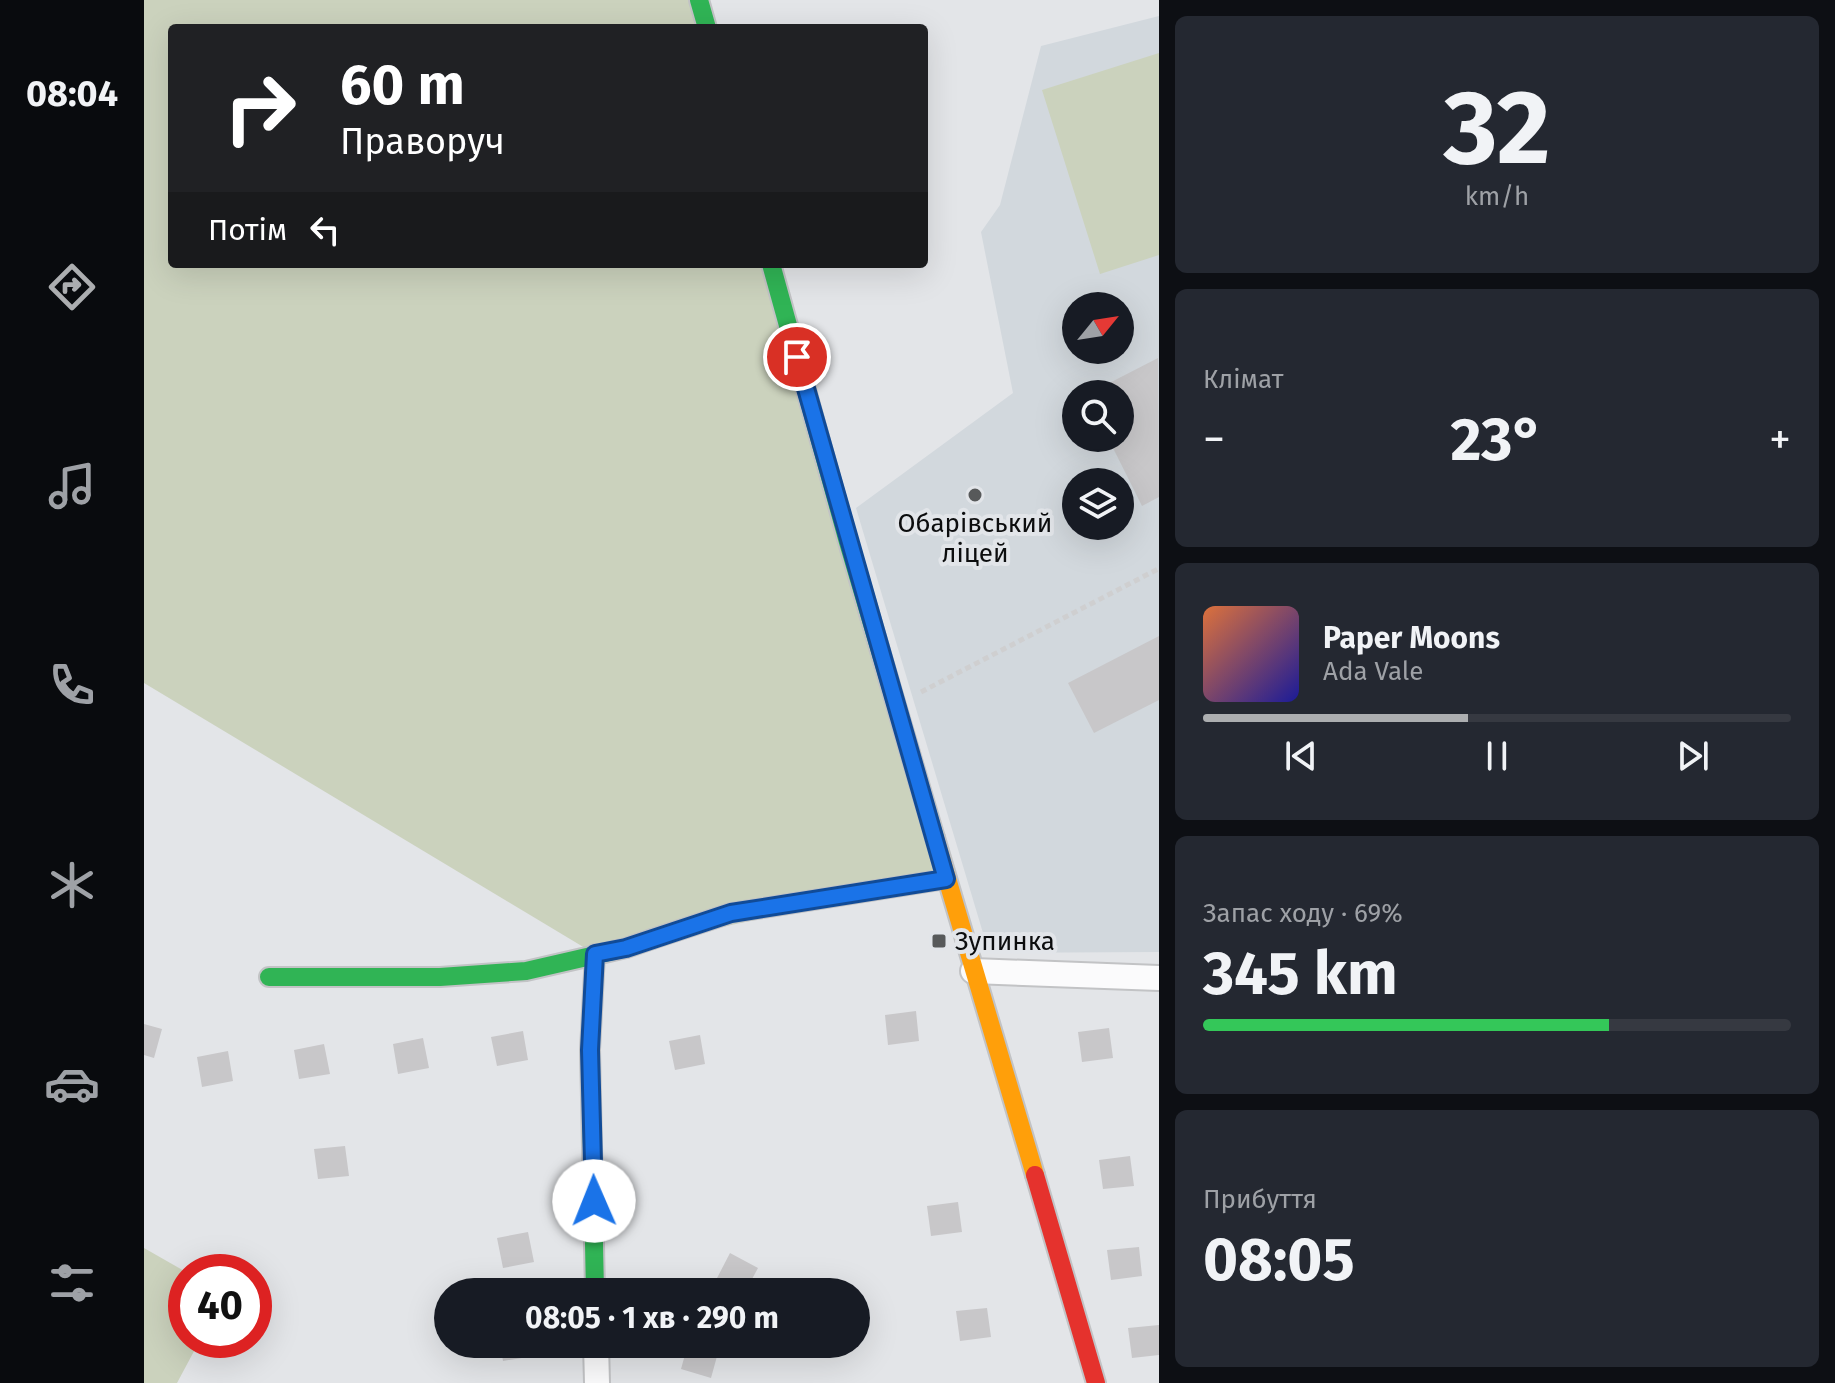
<!DOCTYPE html>
<html lang="uk">
<meta charset="utf-8">
<style>
:root{--surface:#171b24;--page:#242831;--text:#f1f3f6;--muted:#9ea1a6;--line:#363941;--accent:#acaeb0}
body{margin:0;font-family:"Fira Sans",sans-serif;background:var(--page);color:var(--text);height:100vh;display:flex;flex-direction:column;font-size:30px;white-space:nowrap}
*{box-sizing:border-box;margin:0}
p{font-size:26px;color:var(--muted)}
.icon{flex:none;width:44px;height:44px;fill:none;stroke:currentColor;stroke-width:2;stroke-linecap:round;stroke-linejoin:round}
.map{position:relative;flex:1;overflow:hidden}
.drawer{display:flex;flex-direction:column;gap:16px;padding:16px;background:#0d0f14;width:676px}
.drawer>*{flex:none}
.top-card{position:absolute;left:24px;top:24px;width:760px;height:244px;border-radius:8px;box-shadow:0 8px 32px #0002;background:#202124;color:#fff;overflow:hidden}
.needle{width:52px;rotate:60deg}
.fabs{position:absolute;left:918px;top:292px;display:grid;gap:16px}
.fabs a{display:grid;place-items:center;width:72px;height:72px;border-radius:50%;background:var(--surface);box-shadow:0 8px 32px #0002;font-size:40px}
.speed{position:absolute;left:24px;top:1254px;display:flex;gap:16px;font-size:40px;font-weight:700;text-align:center}
.speed>*{display:grid;place-content:center;width:104px;height:104px;border-radius:50%;background:var(--surface);box-shadow:0 8px 32px #0002;line-height:1}
.speed .limit{border:12px solid #d22;background:#fff;color:#111}
.pin{position:absolute;display:grid;place-items:center;width:68px;height:68px;color:#fff;margin:-34px;border:4px solid #fff;border-radius:50%;box-shadow:0 2px 8px #0007}
.me{position:absolute;width:88px;margin:-44px;rotate:359deg;stroke-linejoin:round;filter:drop-shadow(0 0 6px #0008)}
.turn{display:flex;align-items:center;gap:28px;height:168px;padding:0 40px;font-size:36px}
.turn .icon{width:104px;height:104px;stroke-width:2.5}
.turn b{display:block;font-size:56px;line-height:68px}
.then{display:flex;align-items:center;height:76px;padding:0 40px;background:#0003;gap:16px;font-size:30px}
.big{font-size:60px;font-weight:700;line-height:1.1}
.drawer .widget{flex:1;display:flex;flex-direction:column;justify-content:center;gap:12px;min-width:0;padding:0 28px;border-radius:12px;background:var(--page)}
.drawer .dial{align-items:center;gap:0}
.dial b{font-size:104px;line-height:1}
.song{display:flex;align-items:center;gap:24px}
.cover{width:96px;height:96px;border-radius:12px;background:linear-gradient(135deg,hsl(20 70% 55%),hsl(240 70% 35%))}
.played{height:8px;border-radius:4px;background:linear-gradient(90deg,var(--accent) 45%,var(--line) 45%)}
.keys{display:flex;justify-content:space-around;direction:ltr}
.heat{display:flex;justify-content:space-between;align-items:center;font-size:44px;direction:ltr}
.charge{height:12px;border-radius:6px;background:linear-gradient(90deg,#34c759 69%,var(--line) 0)}
.trip{position:absolute;left:290px;top:1278px;width:436px;height:80px;border-radius:40px;background:var(--surface);box-shadow:0 8px 32px #0002;font-weight:700;line-height:80px;text-align:center}
main{display:flex;flex:1;min-height:0}
.menu{display:flex;flex-direction:column;width:144px;justify-content:space-around;align-items:center;background:#090b0e;color:var(--muted)}
.menu .icon{width:56px;height:56px}
.menu .active{color:var(--accent)}
.menu b{font-size:36px;color:var(--text)}
.map>svg:first-child{display:block}
.built{fill:#d2d8dd;fill-rule:evenodd}
.green{fill:#cbd2bd}
.building{fill:#c8c7c9}
.lines{fill:none;stroke-linecap:round;stroke-linejoin:round}
.street-casing{stroke:#c2c3c5;stroke-width:28}
.fast-casing{stroke:#c2c3c5;stroke-width:22}
.slow-casing{stroke:#c2c3c5;stroke-width:22}
.jam-casing{stroke:#c2c3c5;stroke-width:22}
.path{stroke:#cfcfd0;stroke-width:5;stroke-dasharray:6 4;stroke-linecap:butt}
.street{stroke:#fbfbfc;stroke-width:24}
.fast{stroke:#30b455;stroke-width:18}
.slow{stroke:#ff9f0a;stroke-width:18}
.jam{stroke:#e5322d;stroke-width:18}
.route-casing{stroke:#114b97;stroke-width:20}
.route{stroke:#1a73e8;stroke-width:14}
.poi-dot{fill:#57595a;stroke:#e2e5e9;stroke-width:3}
.labels{text-anchor:middle;stroke-width:8;stroke-linejoin:round;paint-order:stroke}
.poi-label{font-size:26px;fill:#0c0d0e;stroke:#e2e5e9}
</style>
<main>
<nav class="menu">
<b>08:04</b>
<svg class="icon active" aria-label="directions" viewBox="0 0 24 24"><path d="M12 3l9 9-9 9-9-9zM9 14v-3h6M13 9l2 2-2 2"/></svg>
<svg class="icon" aria-label="music" viewBox="0 0 24 24"><path d="M9 18V5l10-2v13"/><circle cx="6" cy="18" r="3"/><circle cx="16" cy="16" r="3"/></svg>
<svg class="icon" aria-label="phone" viewBox="0 0 24 24"><path d="M5 4h4l2 5-3 2q2 4 5 5l2-3 5 2v4C11 20 4 13 5 4z"/></svg>
<svg class="icon" aria-label="climate" viewBox="0 0 24 24"><path d="M12 3v18M4 7l16 10M4 17L20 7"/></svg>
<svg class="icon" aria-label="car" viewBox="0 0 24 24"><path d="M5 17H2v-5l4-1 3-4h7l3 4 3 1v5h-3M9 17h6M6 11h13"/><circle cx="7" cy="17" r="2"/><circle cx="17" cy="17" r="2"/></svg>
<svg class="icon" aria-label="filters" viewBox="0 0 24 24"><path d="M4 7h16M4 17h16"/><circle cx="9" cy="7" r="2"/><circle cx="15" cy="17" r="2"/></svg>
</nav>
<div class="map">
<svg width="1015" height="1383" viewBox="0 0 1015 1383">
<rect width="100%" height="100%" fill="#e3e5e8"/>
<!-- built -->
<path class="built" d="M 1015,16 L 1015,952 L 845,953 L 712,508 L 869,393 L 837,232 L 856,205 L 897,46 ZM 932,306 L 976,306 L 976,350 L 932,350 ZM 932,394 L 976,394 L 976,438 L 932,438 ZM 932,482 L 976,482 L 976,526 L 932,526 Z"/>
<!-- green -->
<path class="green" d="M 0,0 L 555,0 L 563,28 L 28,28 L 28,264 L 627,264 L 802,879 L 451,954 L 0,683 Z
M 1015,53 L 1015,255 L 956,274 L 898,90 Z
M 0,1248 L 42,1272 L 42,1340 L 56,1340 L 33,1383 L 0,1383 Z"/>
<!-- building -->
<path class="building" d="M 1014,358 L 1015,497 L 998,506 L 964,438 L 976,438 L 976,394 L 944,394 Z
M 1015,636 L 1015,700 L 950,733 L 924,683 Z
M 772,1011 L 775,1041 L 744,1045 L 741,1015 Z
M 0,1024 L 18,1029 L 10,1058 L 0,1055 Z
M 965,1028 L 969,1058 L 938,1062 L 934,1032 Z
M 379,1031 L 384,1060 L 353,1066 L 347,1037 Z
M 556,1035 L 561,1064 L 531,1070 L 525,1041 Z
M 279,1038 L 285,1068 L 254,1074 L 249,1044 Z
M 180,1044 L 186,1074 L 155,1079 L 150,1050 Z
M 84,1051 L 89,1081 L 58,1087 L 53,1057 Z
M 201,1146 L 205,1176 L 174,1179 L 170,1149 Z
M 986,1156 L 990,1186 L 959,1189 L 955,1160 Z
M 814,1202 L 818,1232 L 787,1236 L 783,1206 Z
M 384,1232 L 390,1262 L 359,1268 L 353,1238 Z
M 995,1247 L 998,1276 L 967,1280 L 963,1250 Z
M 586,1253 L 614,1268 L 601,1292 L 596,1292 L 572,1280 Z
M 843,1308 L 847,1337 L 816,1341 L 812,1311 Z
M 1015,1325 L 1015,1355 L 988,1358 L 984,1328 Z
M 356,1344 L 388,1344 L 390,1356 L 359,1361 Z
M 544,1344 L 557,1344 L 575,1349 L 567,1378 L 537,1369 Z"/>
<g class="lines">
<defs>
<path id="street" d="M 829,971 L 1015,978
M 452,1344 L 453,1383"/>
<path id="fast" d="M 555,0 L 563,28
M 627,264 L 704,542 L 791,838
M 451,954 L 446,1050 L 451,1292
M 125,977 L 296,977 L 382,971 L 482,948 L 508,939"/>
<path id="slow" d="M 791,838 L 891,1175"/>
<path id="jam" d="M 508,939 L 587,913 L 802,879
M 891,1175 L 952,1383"/>
</defs>
<!-- street casing -->
<use href="#street" class="street-casing"/>
<!-- fast casing -->
<use href="#fast" class="fast-casing"/>
<!-- slow casing -->
<use href="#slow" class="slow-casing"/>
<!-- jam casing -->
<use href="#jam" class="jam-casing"/>
<!-- path -->
<path class="path" d="M 777,692 L 1014,569"/>
<!-- street -->
<use href="#street" class="street"/>
<!-- fast -->
<use href="#fast" class="fast"/>
<!-- slow -->
<use href="#slow" class="slow"/>
<!-- jam -->
<use href="#jam" class="jam"/>
</g>
<g class="lines">
<defs>
<path id="route" d="M 450,1201 L 446,1050 L 451,954 L 482,948 L 587,913 L 802,879 L 653,357"/>
</defs>
<!-- route casing -->
<use href="#route" class="route-casing"/>
<!-- route -->
<use href="#route" class="route"/>
</g>
<!-- markers -->
<g class="poi-dot">
<circle cx="831" cy="495" r="8"/>
<rect x="787" y="933" width="16" height="16" rx="4"/>
</g>
<g class="labels">
<!-- poi labels -->
<g class="poi-label">
<text x="831" y="532">Обарівський<tspan x="831" dy="30">ліцей</tspan></text>
<text x="811" y="950" text-anchor="start">Зупинка</text>
</g>
</g>
</svg>
<div class="fabs">
<a><svg class="needle" viewBox="-14 -14 28 28"><path d="M0-13l5 13h-10z" fill="#e53935"/><path d="M0 13l5-13h-10z" fill="#9ea1a6"/></svg></a>
<a><svg class="icon" aria-label="search" viewBox="0 0 24 24"><circle cx="10" cy="10" r="6"/><path d="M15 15l6 6"/></svg></a>
<a><svg class="icon" aria-label="layers" viewBox="0 0 24 24"><path d="M12 4l9 5-9 5-9-5zM3 14l9 5 9-5"/></svg></a>
</div>
<div class="speed"><div class="limit">40</div></div>
<div class="pin" style="left:653px;top:357px;background:#d93025"><svg class="icon" aria-label="arrive" viewBox="0 0 24 24"><path d="M6 21V4h12l-3 4 3 4H6"/></svg></div>
<svg class="me" style="left:450px;top:1201px" viewBox="-20 -20 40 40"><circle r="19" fill="#fff"/><path d="M0-13L10 11 0 6-10 11z" fill="#1a73e8"/></svg>
<div class="trip">08:05 · 1 хв · 290 m</div>
<div class="top-card">
<div class="turn"><svg class="icon" aria-label="right" viewBox="0 0 24 24"><path d="M7 20v-9h11M14 6l5 5-5 5"/></svg><div><b>60 m</b>Праворуч</div></div>
<div class="then">Потім<svg class="icon" aria-label="left" viewBox="0 0 24 24"><path d="M17 20v-9H6M10 6l-5 5 5 5"/></svg></div>
</div>
</div>
<section class="drawer">
<div class="widget dial"><b>32</b><p>km/h</p></div>
<div class="widget"><p>Клімат</p>
<div class="heat"><a>−</a><b class="big">23°</b><a>+</a></div>
</div>
<div class="widget">
<div class="song"><i class="cover"></i><div><b>Paper Moons</b><p>Ada Vale</p></div></div>
<div class="played"></div>
<div class="keys"><svg class="icon" aria-label="previous" viewBox="0 0 24 24"><path d="M18 5L8 12l10 7zM5 5v14"/></svg><svg class="icon" aria-label="pause" viewBox="0 0 24 24"><path d="M8 5v14M16 5v14"/></svg><svg class="icon" aria-label="next" viewBox="0 0 24 24"><path d="M6 5l10 7-10 7zM19 5v14"/></svg></div>
</div>
<div class="widget"><p>Запас ходу · 69%</p><b class="big">345 km</b><div class="charge"></div></div>
<div class="widget"><p>Прибуття</p><b class="big">08:05</b></div>
</section>
</main>
